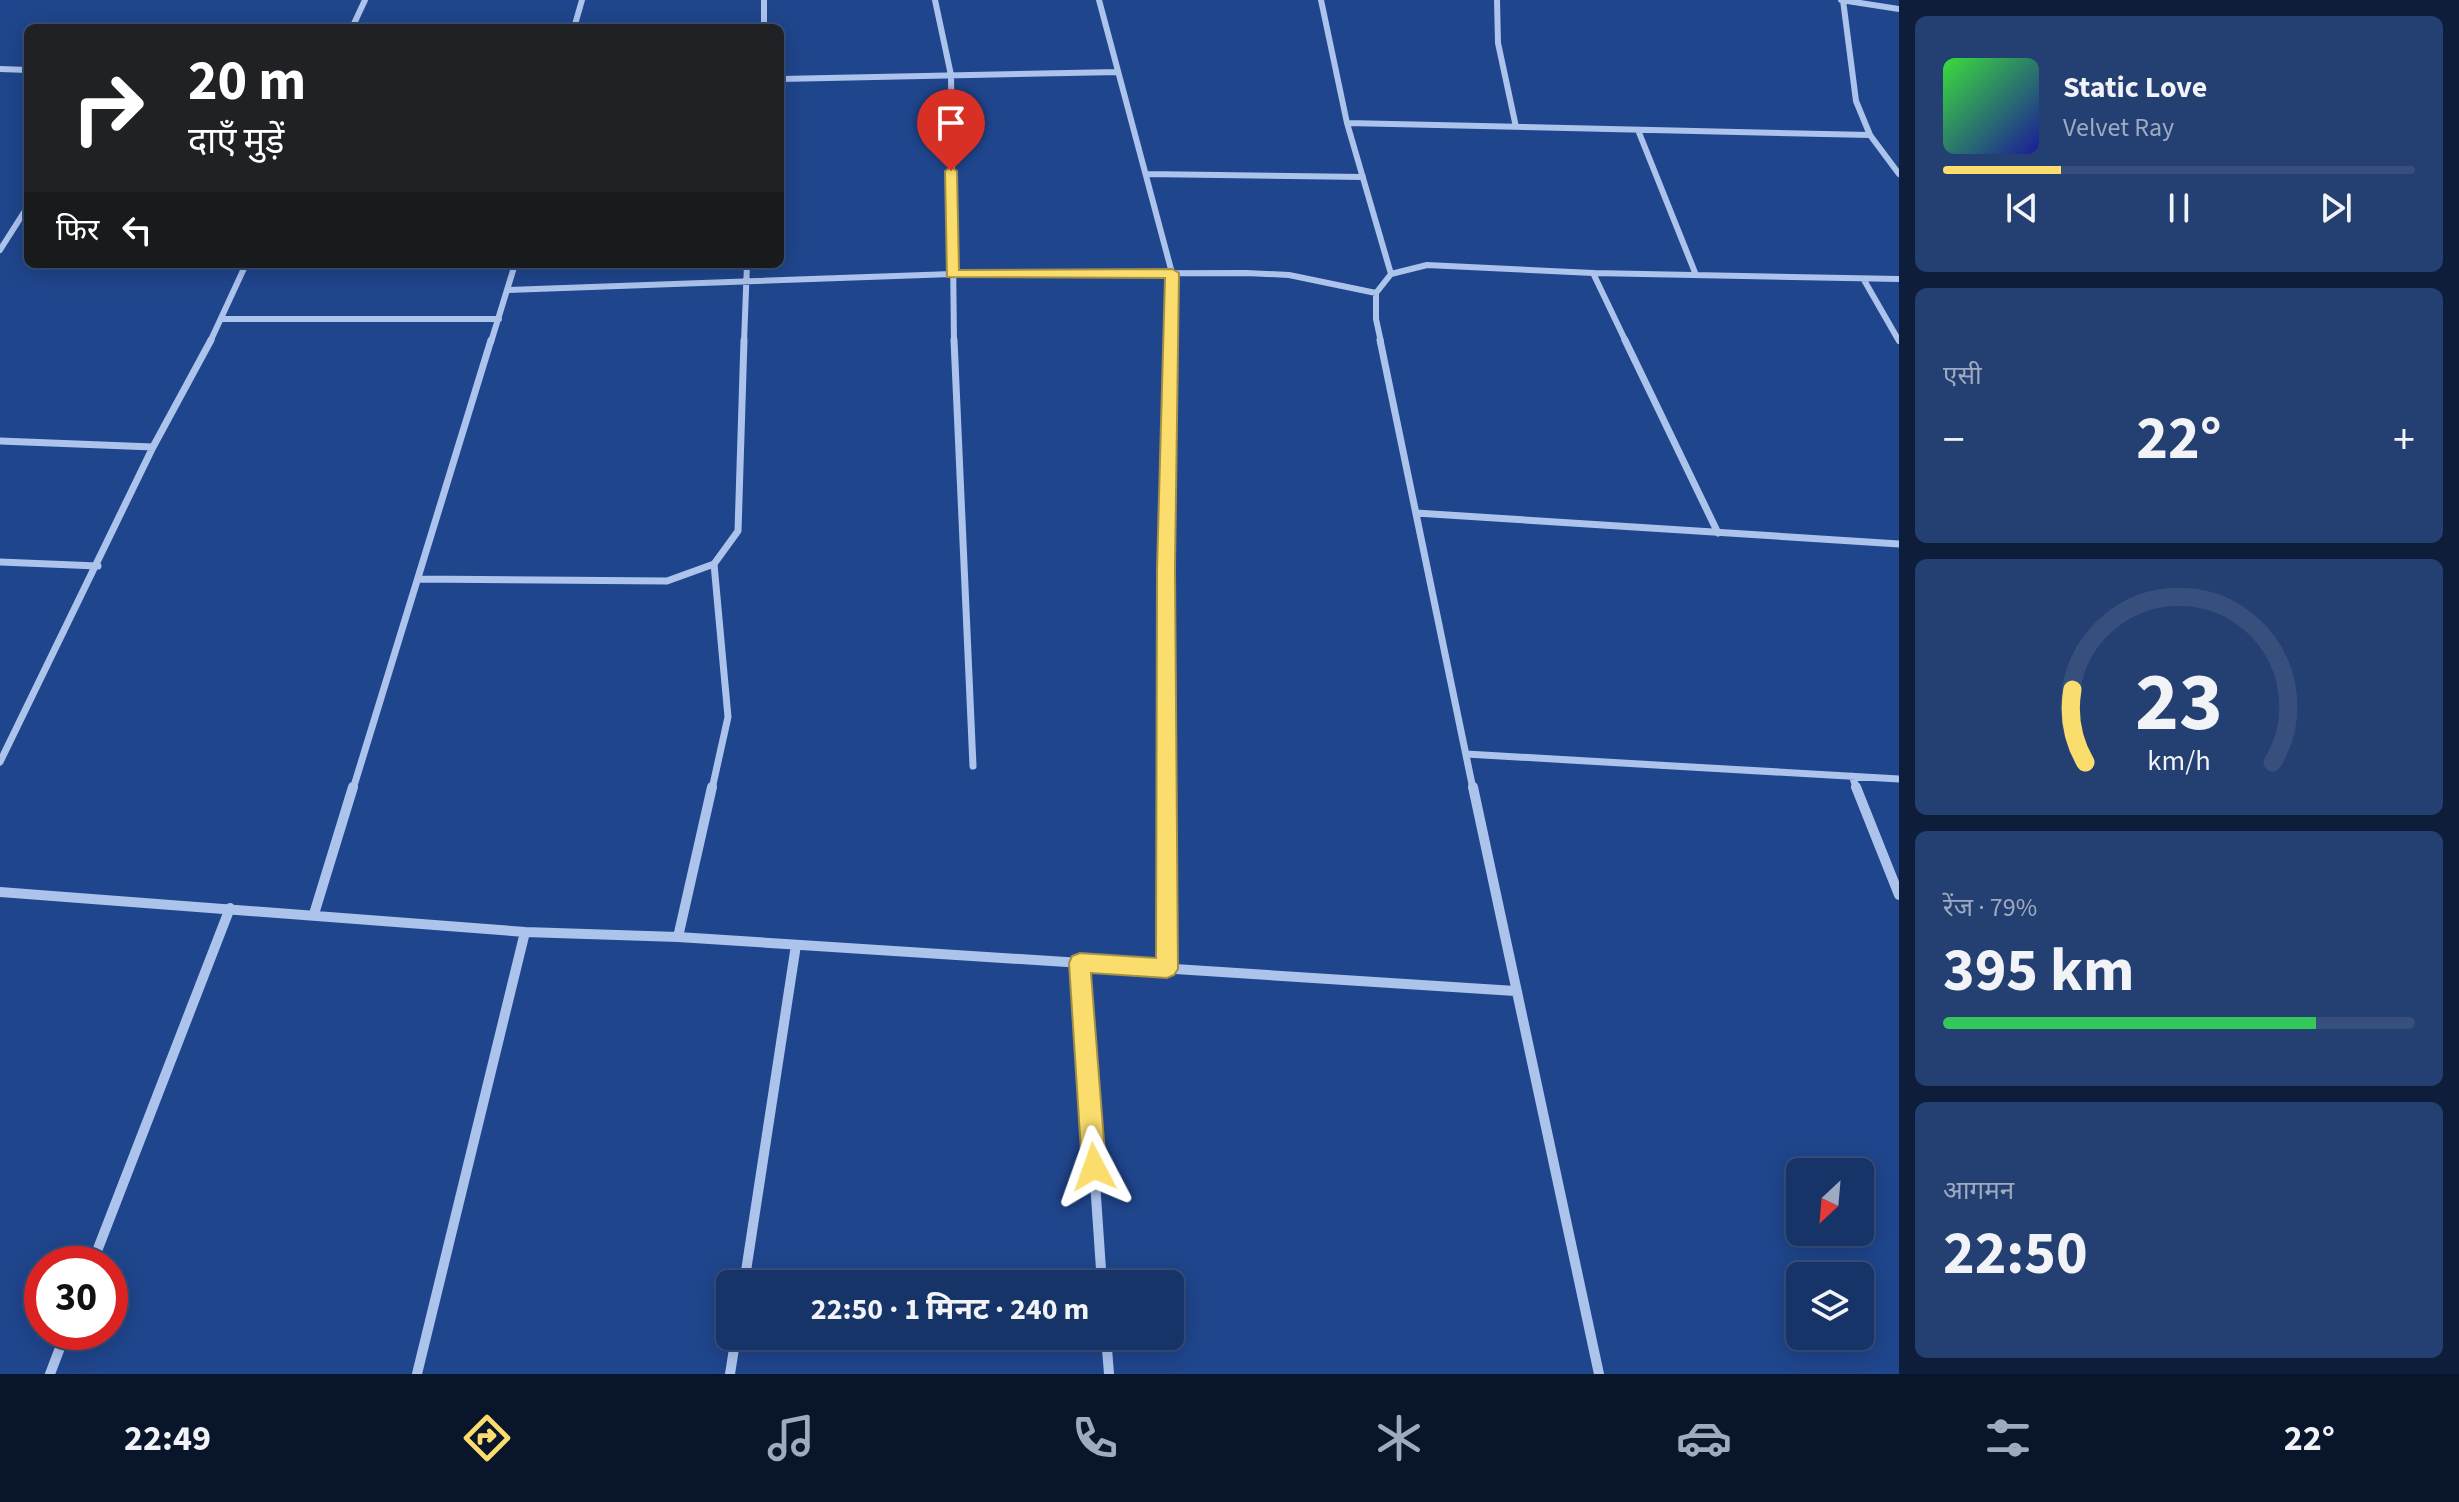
<!DOCTYPE html>
<html lang="hi">
<meta charset="utf-8">
<style>
:root{--surface:#173469;--page:#243f71;--text:#f1f3f6;--muted:#9eaac0;--line:#364f7d;--accent:#fadd6c}
body{margin:0;font-family:"Source Sans 3","Noto Sans Devanagari",sans-serif;background:var(--page);color:var(--text);height:100vh;display:flex;flex-direction:column;font-size:30px;white-space:nowrap}
*{box-sizing:border-box;margin:0}
p{font-size:26px;color:var(--muted)}
.icon{flex:none;width:44px;height:44px;fill:none;stroke:currentColor;stroke-width:2;stroke-linecap:round;stroke-linejoin:round}
.map{position:relative;flex:1;overflow:hidden}
.drawer{display:flex;flex-direction:column;gap:16px;padding:16px;background:#0d1d3a;width:560px}
.drawer>*{flex:none}
.guide{position:absolute;left:24px;top:24px;width:760px;height:244px;border-radius:12px;box-shadow:0 4px 20px #0003,0 0 0 2px var(--line);background:#202124;color:#fff;overflow:hidden}
.needle{width:52px;rotate:206deg}
.tools{position:absolute;left:1786px;top:1158px;display:grid;gap:16px}
.tools a{display:grid;place-items:center;width:88px;height:88px;border-radius:12px;background:var(--surface);box-shadow:0 4px 20px #0003,0 0 0 2px var(--line);font-size:40px}
.speed{position:absolute;left:24px;top:1246px;display:flex;gap:16px;font-size:40px;font-weight:700;text-align:center}
.speed>*{display:grid;place-content:center;width:104px;height:104px;border-radius:50%;background:var(--surface);box-shadow:0 4px 20px #0003,0 0 0 2px var(--line);line-height:1}
.speed .limit{border:12px solid #d22;background:#fff;color:#111}
.pin{position:absolute;display:grid;place-items:center;width:68px;height:68px;color:#fff;margin:-82px -34px;border-radius:50% 50% 50% 0;rotate:-45deg;box-shadow:0 0 8px #0007}
.pin .icon{rotate:45deg}
.me{position:absolute;width:88px;margin:-44px;rotate:356deg;stroke-linejoin:round;filter:drop-shadow(0 0 6px #0008)}
.turn{display:flex;align-items:center;gap:28px;height:168px;padding:0 32px;font-size:36px}
.turn .icon{width:104px;height:104px;stroke-width:2.5}
.turn b{display:block;font-size:56px;line-height:68px}
.then{display:flex;align-items:center;height:76px;padding:0 32px;background:#0003;gap:16px;font-size:30px}
.big{font-size:60px;font-weight:700;line-height:1.1}
.drawer .card{flex:1;display:flex;flex-direction:column;justify-content:center;gap:12px;min-width:0;padding:0 28px;border-radius:12px;background:var(--page)}
.drawer .dial{align-items:center;gap:0}
.dial svg{height:208px;overflow:visible;fill:none;stroke:var(--line);stroke-width:7;stroke-linecap:round;text-anchor:middle}
.dial text{fill:var(--text);stroke:none}
.song{display:flex;align-items:center;gap:24px}
.cover{width:96px;height:96px;border-radius:12px;background:linear-gradient(135deg,hsl(120 70% 55%),hsl(240 70% 35%))}
.played{height:8px;border-radius:4px;background:linear-gradient(90deg,var(--accent) 25%,var(--line) 25%)}
.keys{display:flex;justify-content:space-around;direction:ltr}
.heat{display:flex;justify-content:space-between;align-items:center;font-size:44px;direction:ltr}
.charge{height:12px;border-radius:6px;background:linear-gradient(90deg,#34c759 79%,var(--line) 0)}
.trip{position:absolute;left:716px;top:1270px;width:468px;height:80px;border-radius:12px;background:var(--surface);box-shadow:0 4px 20px #0003,0 0 0 2px var(--line);font-weight:700;line-height:80px;text-align:center}
.menu{display:flex;height:128px;justify-content:space-around;align-items:center;background:#09152a;color:var(--muted)}
.menu .icon{width:56px;height:56px}
.menu .active{color:var(--accent)}
.menu b{font-size:36px;color:var(--text)}
main{display:flex;flex:1;min-height:0}
.map>svg:first-child{display:block}
.lines{fill:none;stroke-linecap:round;stroke-linejoin:round}
.street-far2{stroke:#acc3ec;stroke-width:6}
.street-far1{stroke:#acc3ec;stroke-width:7}
.street{stroke:#acc3ec;stroke-width:10}
.route{fill:#fadd6c;stroke:#a29046;stroke-width:2}
</style>
<main>
<div class="map">
<svg width="1899" height="1374" viewBox="0 0 1899 1374">
<rect width="100%" height="100%" fill="#1f458c"/>
<g class="lines">
<!-- street-far2 -->
<path class="street-far2" d="M 764,0 L 764,28
M 935,0 L 951,75 L 954,342
M 1099,0 L 1172,273 L 1171,342
M 1321,0 L 1347,123 L 1391,274
M 1497,0 L 1498,43 L 1516,127
M 1841,0 L 1899,9
M 1843,0 L 1856,101 L 1870,135 L 1899,174
M 352,28 L 365,0
M 574,28 L 582,0
M 0,69 L 28,70
M 780,79 L 1118,72
M 1347,123 L 1870,135
M 1638,130 L 1696,275
M 1146,174 L 1363,177
M 0,250 L 28,206
M 1593,273 L 1626,342
M 1864,280 L 1899,341
M 508,290 L 952,274 L 1246,273 L 1289,275 L 1376,293
M 222,319 L 499,319
M 210,342 L 246,264
M 491,342 L 515,264
M 744,342 L 747,264
M 1381,342 L 1376,319 L 1376,293 L 1391,274 L 1427,265 L 1593,273 L 1899,279"/>
<!-- street-far1 -->
<path class="street-far1" d="M 954,340 L 973,766
M 1380,340 L 1473,789
M 1625,340 L 1718,533
M 0,441 L 153,447
M 1416,513 L 1899,544
M 0,562 L 98,566
M 418,579 L 667,581 L 714,564 L 738,531 L 744,340
M 1466,754 L 1899,779
M 0,762 L 153,447 L 211,340
M 1852,776 L 1857,789
M 353,789 L 491,340
M 712,789 L 728,717 L 714,564
M 1167,789 L 1166,569 L 1171,340"/>
<!-- street -->
<path class="street" d="M 1167,787 L 1167,969
M 1473,787 L 1599,1374
M 1856,787 L 1899,895
M 0,892 L 525,932 L 678,937 L 1515,991
M 314,914 L 353,787
M 678,937 L 712,787
M 1080,963 L 1102,1284
M 92,1264 L 230,908
M 744,1284 L 796,945
M 1106,1336 L 1109,1374
M 50,1374 L 66,1332
M 417,1374 L 525,932
M 730,1374 L 736,1336"/>
</g>
<!-- route -->
<path class="route" d="M 951,167 L 957,171 L 959,270 L 1172,269 L 1179,273 L 1175,569 L 1178,969 L 1174,975 L 1167,978 L 1091,973 L 1106,1167 L 1102,1175 L 1094,1179 L 1086,1175 L 1082,1167 L 1069,963 L 1072,956 L 1080,953 L 1156,958 L 1157,569 L 1165,278 L 947,277 L 945,171 Z"/>
</svg>
<div class="tools">
<a><svg class="needle" viewBox="-14 -14 28 28"><path d="M0-13l5 13h-10z" fill="#e53935"/><path d="M0 13l5-13h-10z" fill="#9eaac0"/></svg></a>
<a><svg class="icon" aria-label="layers" viewBox="0 0 24 24"><path d="M12 4l9 5-9 5-9-5zM3 14l9 5 9-5"/></svg></a>
</div>
<div class="speed"><div class="limit">30</div></div>
<div class="pin" style="left:951px;top:171px;background:#d93025"><svg class="icon" aria-label="arrive" viewBox="0 0 24 24"><path d="M6 21V4h12l-3 4 3 4H6"/></svg></div>
<svg class="me" style="left:1094px;top:1167px" viewBox="-20 -20 40 40"><path d="M0-17L14 15 0 8-14 15z" fill="#fadd6c" stroke="#fff" stroke-width="4"/></svg>
<div class="trip">22:50 · 1 मिनट · 240 m</div>
<div class="guide">
<div class="turn"><svg class="icon" aria-label="right" viewBox="0 0 24 24"><path d="M7 20v-9h11M14 6l5 5-5 5"/></svg><div><b>20 m</b>दाएँ मुड़ें</div></div>
<div class="then">फिर<svg class="icon" aria-label="left" viewBox="0 0 24 24"><path d="M17 20v-9H6M10 6l-5 5 5 5"/></svg></div>
</div>
</div>
<section class="drawer">
<div class="card">
<div class="song"><i class="cover"></i><div><b>Static Love</b><p>Velvet Ray</p></div></div>
<div class="played"></div>
<div class="keys"><svg class="icon" aria-label="previous" viewBox="0 0 24 24"><path d="M18 5L8 12l10 7zM5 5v14"/></svg><svg class="icon" aria-label="pause" viewBox="0 0 24 24"><path d="M8 5v14M16 5v14"/></svg><svg class="icon" aria-label="next" viewBox="0 0 24 24"><path d="M6 5l10 7-10 7zM19 5v14"/></svg></div>
</div>
<div class="card"><p>एसी</p>
<div class="heat"><a>−</a><b class="big">22°</b><a>+</a></div>
</div>
<div class="card dial"><svg viewBox="0 0 100 80">
<path d="M14 69A42 42 0 1 1 86 69"/>
<path d="M14 69A42 42 0 0 1 9 41" stroke="#fadd6c"/>
<text x="50" y="56" font-size="32" font-weight="700">23</text>
<text x="50" y="72" font-size="11">km/h</text>
</svg></div>
<div class="card"><p>रेंज · 79%</p><b class="big">395 km</b><div class="charge"></div></div>
<div class="card"><p>आगमन</p><b class="big">22:50</b></div>
</section>
</main>
<nav class="menu">
<b>22:49</b>
<svg class="icon active" aria-label="directions" viewBox="0 0 24 24"><path d="M12 3l9 9-9 9-9-9zM9 14v-3h6M13 9l2 2-2 2"/></svg>
<svg class="icon" aria-label="music" viewBox="0 0 24 24"><path d="M9 18V5l10-2v13"/><circle cx="6" cy="18" r="3"/><circle cx="16" cy="16" r="3"/></svg>
<svg class="icon" aria-label="phone" viewBox="0 0 24 24"><path d="M5 4h4l2 5-3 2q2 4 5 5l2-3 5 2v4C11 20 4 13 5 4z"/></svg>
<svg class="icon" aria-label="climate" viewBox="0 0 24 24"><path d="M12 3v18M4 7l16 10M4 17L20 7"/></svg>
<svg class="icon" aria-label="car" viewBox="0 0 24 24"><path d="M5 17H2v-5l4-1 3-4h7l3 4 3 1v5h-3M9 17h6M6 11h13"/><circle cx="7" cy="17" r="2"/><circle cx="17" cy="17" r="2"/></svg>
<svg class="icon" aria-label="filters" viewBox="0 0 24 24"><path d="M4 7h16M4 17h16"/><circle cx="9" cy="7" r="2"/><circle cx="15" cy="17" r="2"/></svg>
<b>22°</b>
</nav>
